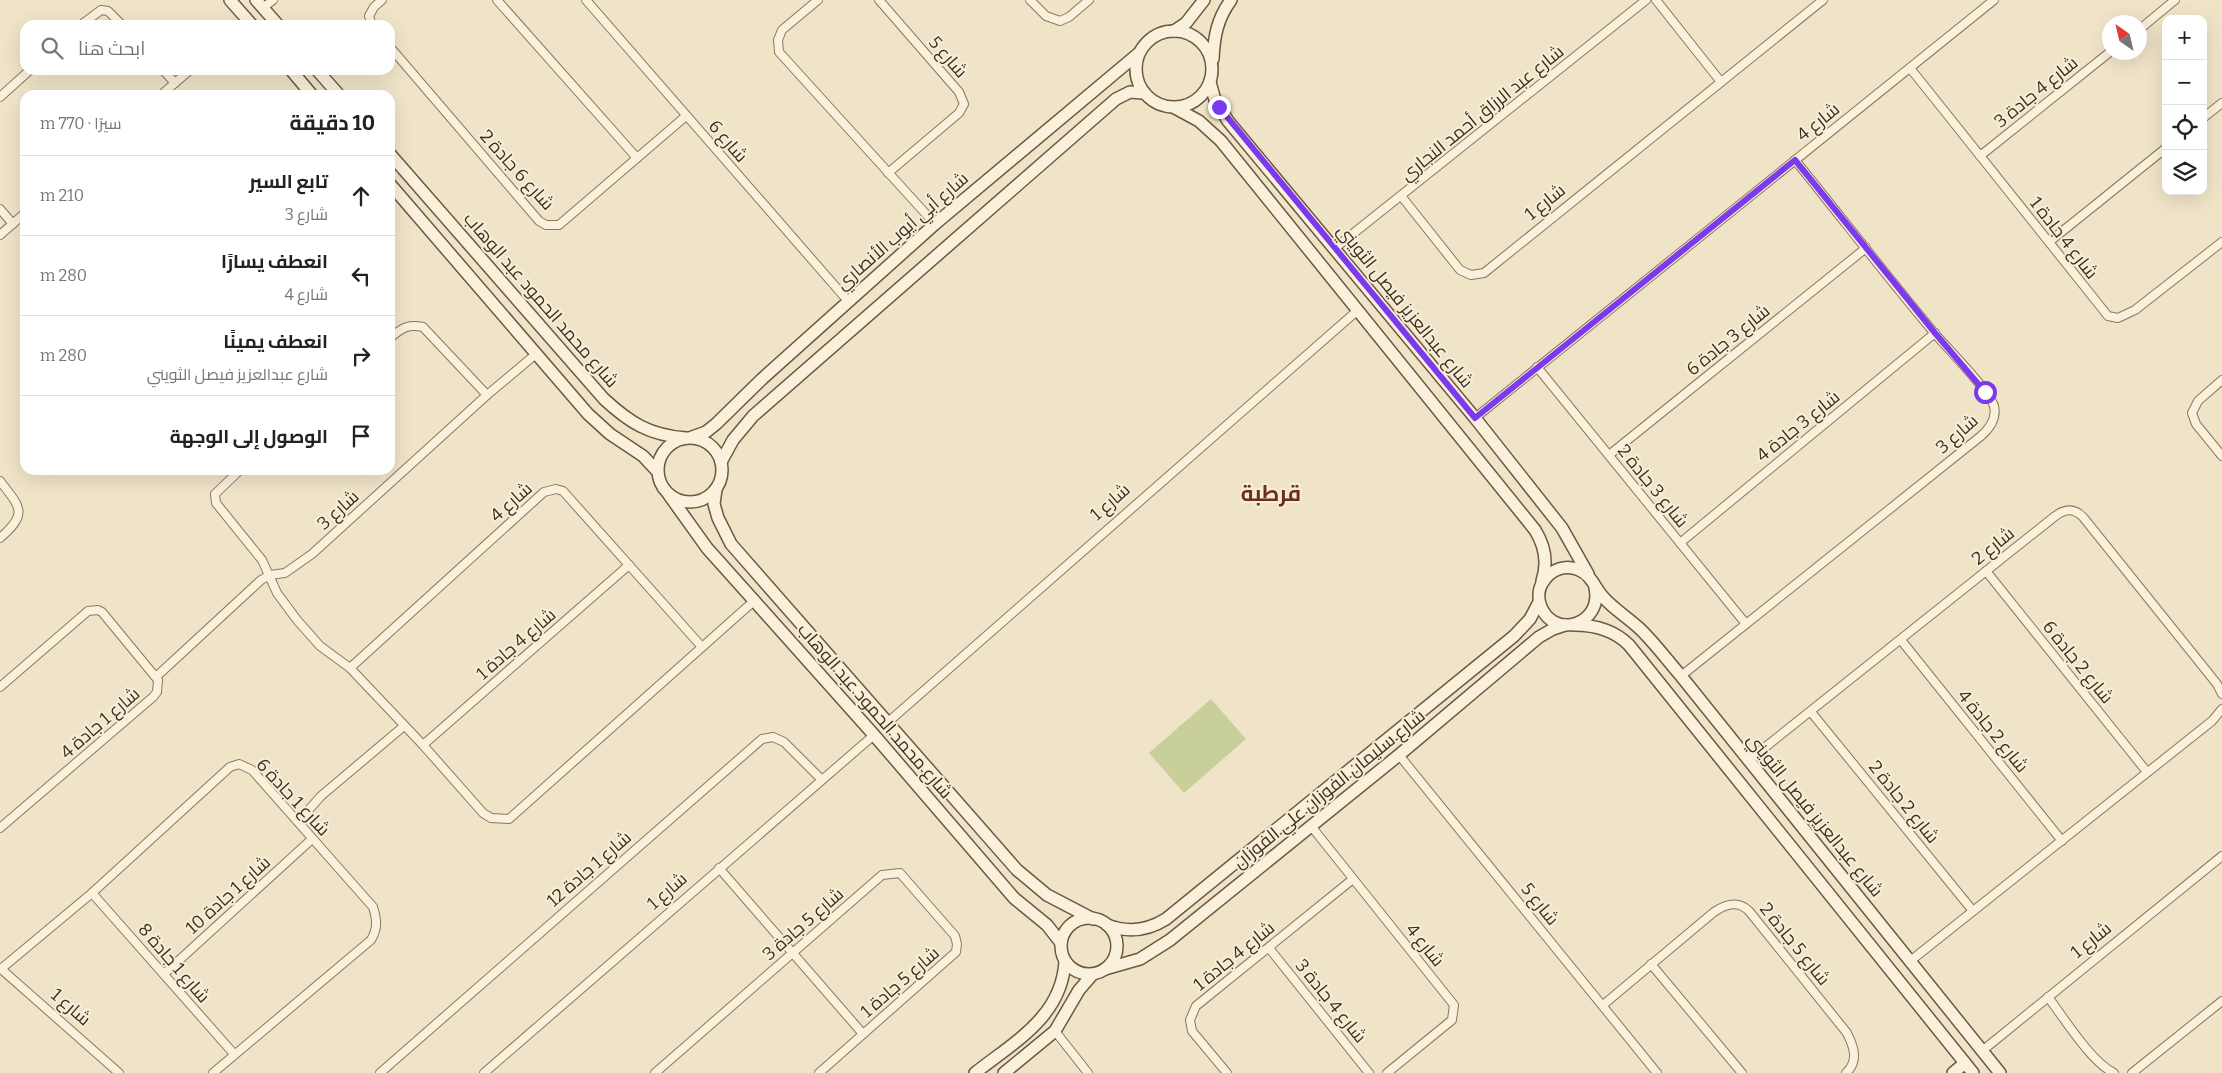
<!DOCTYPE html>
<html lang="ar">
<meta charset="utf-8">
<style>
body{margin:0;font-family:Bitter,Cairo,serif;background:#f6f6f6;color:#222;direction:rtl}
.controls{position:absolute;right:15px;top:15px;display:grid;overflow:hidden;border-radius:10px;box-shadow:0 5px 20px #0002}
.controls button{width:45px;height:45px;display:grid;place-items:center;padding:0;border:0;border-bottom:1px solid #e0e0e0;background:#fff;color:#222;font:25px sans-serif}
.compass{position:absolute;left:2102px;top:15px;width:45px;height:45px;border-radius:50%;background:#fff;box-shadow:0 5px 20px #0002;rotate:326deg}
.stop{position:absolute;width:15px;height:15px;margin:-11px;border:4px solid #7c3aed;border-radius:50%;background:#fff}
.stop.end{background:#7c3aed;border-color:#fff;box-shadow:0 1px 5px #0008}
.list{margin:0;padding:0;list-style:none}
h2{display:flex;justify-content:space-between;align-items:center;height:65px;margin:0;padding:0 20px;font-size:21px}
h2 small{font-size:16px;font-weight:400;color:#767676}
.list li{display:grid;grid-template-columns:32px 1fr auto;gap:15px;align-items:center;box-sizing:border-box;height:80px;padding:0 20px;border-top:1px solid #e0e0e0}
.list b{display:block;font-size:19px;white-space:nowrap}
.list p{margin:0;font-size:16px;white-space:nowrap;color:#767676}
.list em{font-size:16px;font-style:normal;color:#767676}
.icon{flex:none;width:28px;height:28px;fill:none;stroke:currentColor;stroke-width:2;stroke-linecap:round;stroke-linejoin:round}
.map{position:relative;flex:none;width:2222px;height:1073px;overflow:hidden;direction:ltr}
.search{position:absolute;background:#fff;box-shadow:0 5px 20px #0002;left:20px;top:20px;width:375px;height:55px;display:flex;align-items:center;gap:12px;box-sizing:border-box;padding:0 18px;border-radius:15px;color:#767676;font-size:19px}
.panel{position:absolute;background:#fff;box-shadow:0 5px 20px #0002;left:20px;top:90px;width:375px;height:385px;border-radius:15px;direction:rtl}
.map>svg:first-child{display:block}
.green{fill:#c9cf9b}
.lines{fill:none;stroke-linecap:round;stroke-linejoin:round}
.street-casing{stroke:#8d765c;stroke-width:10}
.secondary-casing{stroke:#6f573f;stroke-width:14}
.street{stroke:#faf1dc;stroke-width:8}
.secondary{stroke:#faf1dc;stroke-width:11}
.route{stroke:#7c3aed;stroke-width:6}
.labels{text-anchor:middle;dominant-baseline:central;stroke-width:4;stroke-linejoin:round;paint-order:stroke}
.street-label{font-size:18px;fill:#3d2e20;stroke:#f7eed8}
.district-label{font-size:22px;font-weight:bold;fill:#6b2e1e;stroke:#f7eed8}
</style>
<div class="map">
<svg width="2222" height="1073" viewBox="0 0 2222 1073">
<rect width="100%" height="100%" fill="#f0e4c8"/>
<!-- green -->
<polygon class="green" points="1211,699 1246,739 1184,793 1149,753"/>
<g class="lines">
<defs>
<g id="street">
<polyline points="497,0 637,158"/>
<polyline points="586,0 848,301"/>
<polyline points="818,0 782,30 778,40 779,52 935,224"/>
<polyline points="879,0 959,92 964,104 959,113 888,173"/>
<polyline points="1030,0 1046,16 1060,21 1069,17 1089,0"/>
<polyline points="1656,0 1721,82"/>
<polyline points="263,8 273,0"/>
<polyline points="81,25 101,10 108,11 122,25"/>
<polyline points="372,25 369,16 374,7 382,0"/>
<polyline points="2140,29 2175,0"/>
<polyline points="390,47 539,221 546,225 559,225 686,116"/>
<polyline points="1910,68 2108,316 2118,318 2135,310 2222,242"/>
<polyline points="163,70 175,83"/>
<polyline points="161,95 190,70"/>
<polyline points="0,97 30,70"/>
<polyline points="2203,118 2222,103"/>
<polyline points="1980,156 2110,52"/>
<polyline points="1402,197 1460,270 1471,275 1484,273 1823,0"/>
<polyline points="0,209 13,224"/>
<polyline points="0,235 25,213"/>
<polyline points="2049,242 2166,148"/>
<polyline points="1335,248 1646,0"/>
<path d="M390 338C402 328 407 324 423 327L487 395"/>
<polyline points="1537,367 1746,624"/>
<polyline points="2222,380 2198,401 2192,413 2196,424 2222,456"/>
<polyline points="1475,418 1994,0"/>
<polyline points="1609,455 1866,248"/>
<polyline points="240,470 215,494 216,503 262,560 277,593 297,620 320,646 350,668 423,745 483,813 491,818 509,819 755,600"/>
<path d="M0 481C20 507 29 513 0 538"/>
<polyline points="1680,543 1935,333"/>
<polyline points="1986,571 2147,772"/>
<polyline points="1901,640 2062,841"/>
<polyline points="350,668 544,492 556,489 563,491 702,647"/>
<polyline points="157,676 261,580 270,575 285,573 312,554 487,395 536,354"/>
<path d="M1681 676 1981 436C1990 428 1997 418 1994 406 1988 389 1949 350 1936 335 1888 278 1842 218 1795 160"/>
<polyline points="0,687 88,611 98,610 102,612 158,680 157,692 153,697 0,828"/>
<polyline points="1811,712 1973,911"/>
<polyline points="887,723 1358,310"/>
<polyline points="423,745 629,565"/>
<polyline points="1399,755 1657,1073"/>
<path d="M1749 760 2054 517C2064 509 2073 507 2083 517L2217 684 2222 694"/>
<polyline points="298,822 321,796 404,726"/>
<polyline points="1311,826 1454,1005 1452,1020 1387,1073"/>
<polyline points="719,868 863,1034"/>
<polyline points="92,893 234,1054"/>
<polyline points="1269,948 1369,1073"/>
<polyline points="1909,962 2212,721 2222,709"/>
<polyline points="1651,964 1742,1073"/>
<polyline points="0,968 119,1073"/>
<path d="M1 969 92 893 230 767 239 764 252 770 373 907C377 920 378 928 371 940L213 1073"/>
<polyline points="164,974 312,839"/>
<path d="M2048 997C2064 1018 2091 1062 2114 1073"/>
<path d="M1603 1005 1714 912C1726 904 1738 900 1749 911L1847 1033C1854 1047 1859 1061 1846 1073"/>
<polyline points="1055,1031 1088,1073"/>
<polyline points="1982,1051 2222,856"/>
<polyline points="380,1073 762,739 773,737 784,742 821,779"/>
<polyline points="484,1073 874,735"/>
<polyline points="655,1073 882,875 900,873 955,936 957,944 956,952 819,1073"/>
<polyline points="1227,1073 1192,1031 1190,1020 1196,1006 1353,879"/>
<polyline points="2132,1073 2222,1001"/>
</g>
<g id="secondary">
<polyline points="230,0 252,25"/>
<polyline points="256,0 278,25"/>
<circle cx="1174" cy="69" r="38"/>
<polyline points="1174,31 1186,23 1204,0"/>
<path d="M1213 59C1214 37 1217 19 1231 0"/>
<polyline points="291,70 312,95"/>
<polyline points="317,70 339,95"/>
<polyline points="1210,82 1215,100 1228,121 1475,418 1562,528 1588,574"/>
<path d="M1175 108 1199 121 1221 141 1535 530C1545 546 1548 563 1542 581"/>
<path d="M390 154 604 399C630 423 649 435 686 438"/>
<polyline points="390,184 588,414 610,434 643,456 657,471"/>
<polyline points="692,437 706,432 716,424 762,379 935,224 1139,53"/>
<circle cx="690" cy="470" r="32"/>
<polyline points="721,462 733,440 753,416 1116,99 1130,92 1143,93"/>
<polyline points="716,489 714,504 718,518 731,544 1017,870 1047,895 1093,919"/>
<polyline points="669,495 707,548 874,735 1014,898 1047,925 1061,943"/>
<path d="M1595 588C1603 624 1555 640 1541 607 1538 599 1538 589 1543 582 1551 569 1566 564 1579 570 1592 575 1595 589 1604 598 1614 609 1627 617 1639 628 1654 642 1667 660 1681 676L2000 1073"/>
<path d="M1574 625C1595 625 1614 630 1629 645L1973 1073"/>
<circle cx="1089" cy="946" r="28"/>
<path d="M1107 925C1128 933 1147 931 1166 919L1514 636 1530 619 1539 602"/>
<polyline points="1105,969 1140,959 1170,940 1399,755 1539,637 1553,629 1565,625"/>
<path d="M975 1073C1014 1042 1062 1017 1065 961"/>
<polyline points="1004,1073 1055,1031 1079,990 1093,974"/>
<polyline points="1953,1073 1965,1063"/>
</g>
</defs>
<!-- street casing -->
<use href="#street" class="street-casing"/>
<!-- secondary casing -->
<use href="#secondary" class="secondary-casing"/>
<!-- street -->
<use href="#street" class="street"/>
<!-- secondary -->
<use href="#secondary" class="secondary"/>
</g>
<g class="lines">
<!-- route -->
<polyline class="route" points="1219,107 1475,418 1795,160 1935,333 1985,392"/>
</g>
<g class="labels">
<!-- street labels -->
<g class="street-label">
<text transform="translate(948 57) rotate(49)">شارع 5</text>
<text transform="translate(2036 92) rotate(-39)">شارع 4 جادة 3</text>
<text transform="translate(1482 113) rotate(-39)">شارع عبد الرزاق أحمد النجاري</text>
<text transform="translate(1818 122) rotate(-39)">شارع 4</text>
<text transform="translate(728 141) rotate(49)">شارع 6</text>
<text transform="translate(517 170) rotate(48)">شارع 6 جادة 2</text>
<text transform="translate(1545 202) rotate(-39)">شارع 1</text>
<text transform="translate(902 231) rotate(-41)">شارع أبي أيوب الأنصاري</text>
<text transform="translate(2064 238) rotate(52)">شارع 4 جادة 1</text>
<text transform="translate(541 300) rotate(49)">شارع محمد الحمود عبد الوهاب</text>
<text transform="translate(1405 306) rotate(51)">شارع عبدالعزيز فيصل الثويني</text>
<text transform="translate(1728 340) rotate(-39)">شارع 3 جادة 6</text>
<text transform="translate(1798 426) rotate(-39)">شارع 3 جادة 4</text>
<text transform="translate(1957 434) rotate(-41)">شارع 3</text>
<text transform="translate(1653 486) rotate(51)">شارع 3 جادة 2</text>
<text transform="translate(511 502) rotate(-42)">شارع 4</text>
<text transform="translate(1110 502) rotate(-41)">شارع 1</text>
<text transform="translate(338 510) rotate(-42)">شارع 3</text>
<text transform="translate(1993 546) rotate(-39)">شارع 2</text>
<text transform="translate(516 644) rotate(-41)">شارع 4 جادة 1</text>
<text transform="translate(2078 662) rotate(51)">شارع 2 جادة 6</text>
<text transform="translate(875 711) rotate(49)">شارع محمد الحمود عبد الوهاب</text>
<text transform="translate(100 723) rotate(-41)">شارع 1 جادة 4</text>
<text transform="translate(1993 731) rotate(51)">شارع 2 جادة 4</text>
<text transform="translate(1329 789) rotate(-39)">شارع سليمان الفوزان علي الفوزان</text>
<text transform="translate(293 797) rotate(47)">شارع 1 جادة 6</text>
<text transform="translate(1904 802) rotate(51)">شارع 2 جادة 2</text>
<text transform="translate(1815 815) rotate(51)">شارع عبدالعزيز فيصل الثويني</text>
<text transform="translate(589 869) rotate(-41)">شارع 1 جادة 12</text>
<text transform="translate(667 891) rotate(-41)">شارع 1</text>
<text transform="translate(228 895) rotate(-42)">شارع 1 جادة 10</text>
<text transform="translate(1540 904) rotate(51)">شارع 5</text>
<text transform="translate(803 924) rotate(-41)">شارع 5 جادة 3</text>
<text transform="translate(2091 940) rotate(-39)">شارع 1</text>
<text transform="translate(1795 944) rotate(51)">شارع 5 جادة 2</text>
<text transform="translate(1425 945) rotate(51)">شارع 4</text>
<text transform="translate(1234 956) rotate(-39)">شارع 4 جادة 1</text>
<text transform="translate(174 963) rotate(49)">شارع 1 جادة 8</text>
<text transform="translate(900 982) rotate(-41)">شارع 5 جادة 1</text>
<text transform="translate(1331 1001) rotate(51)">شارع 4 جادة 3</text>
<text transform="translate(71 1007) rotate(41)">شارع 1</text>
</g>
<!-- district labels -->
<g class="district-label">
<text x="1271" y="493">قرطبة</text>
</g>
</g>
</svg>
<div class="controls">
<button>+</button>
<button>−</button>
<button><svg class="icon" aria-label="locate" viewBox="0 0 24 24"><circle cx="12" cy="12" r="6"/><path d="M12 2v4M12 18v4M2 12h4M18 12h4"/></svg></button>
<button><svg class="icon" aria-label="layers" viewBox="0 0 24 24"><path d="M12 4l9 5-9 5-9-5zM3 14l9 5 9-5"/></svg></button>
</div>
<svg class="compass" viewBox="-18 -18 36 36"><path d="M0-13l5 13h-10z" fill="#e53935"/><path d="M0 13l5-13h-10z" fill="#767676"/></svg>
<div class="stop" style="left:1985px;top:392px"></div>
<div class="stop end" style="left:1219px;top:107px"></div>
<div class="search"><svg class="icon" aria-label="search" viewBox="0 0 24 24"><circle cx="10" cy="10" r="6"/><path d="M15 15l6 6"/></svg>ابحث هنا</div>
<section class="panel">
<h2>10 دقيقة<small>سيرًا · 770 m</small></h2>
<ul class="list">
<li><svg class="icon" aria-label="ahead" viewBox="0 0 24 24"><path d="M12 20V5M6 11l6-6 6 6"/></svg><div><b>تابع السير</b><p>شارع 3</p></div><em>210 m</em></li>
<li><svg class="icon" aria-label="left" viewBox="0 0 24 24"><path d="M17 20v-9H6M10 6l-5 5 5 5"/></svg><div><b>انعطف يسارًا</b><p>شارع 4</p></div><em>280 m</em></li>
<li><svg class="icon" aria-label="right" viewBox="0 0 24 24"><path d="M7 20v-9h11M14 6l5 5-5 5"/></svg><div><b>انعطف يمينًا</b><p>شارع عبدالعزيز فيصل الثويني</p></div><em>280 m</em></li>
<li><svg class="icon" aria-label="arrive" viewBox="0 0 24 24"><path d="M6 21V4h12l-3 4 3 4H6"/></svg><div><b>الوصول إلى الوجهة</b></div></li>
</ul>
</section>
</div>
